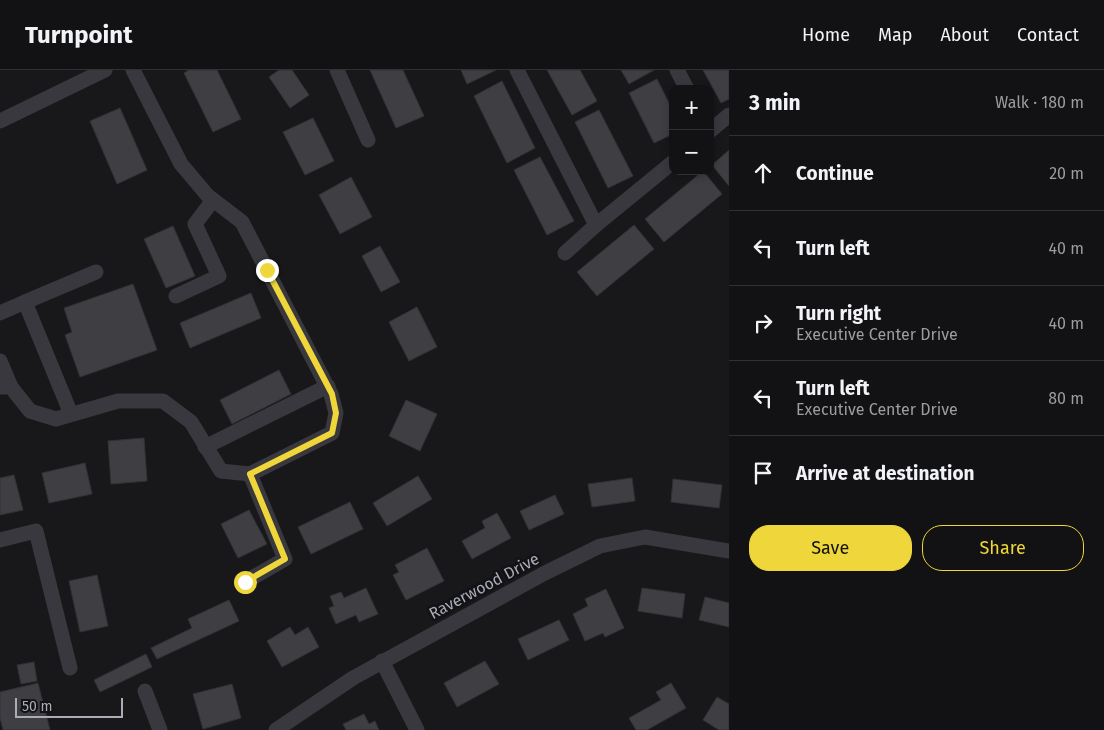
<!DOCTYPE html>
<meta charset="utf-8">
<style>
body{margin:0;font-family:"Fira Sans",sans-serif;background:#1b1a1c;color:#f1f3f6}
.controls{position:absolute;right:15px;top:15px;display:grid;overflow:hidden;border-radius:10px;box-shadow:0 2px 8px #0003}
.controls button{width:45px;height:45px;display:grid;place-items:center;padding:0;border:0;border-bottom:1px solid #313133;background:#121113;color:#f1f3f6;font:25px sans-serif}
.scale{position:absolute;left:15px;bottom:12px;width:108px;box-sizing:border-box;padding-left:5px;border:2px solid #aaacb9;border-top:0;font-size:14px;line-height:18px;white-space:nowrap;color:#aaacb9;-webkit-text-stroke:4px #131214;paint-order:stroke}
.stop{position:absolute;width:15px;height:15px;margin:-11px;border:4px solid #efd63a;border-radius:50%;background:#fff}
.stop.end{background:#efd63a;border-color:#fff;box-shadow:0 1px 5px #0008}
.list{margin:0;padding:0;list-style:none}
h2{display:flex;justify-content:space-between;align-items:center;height:65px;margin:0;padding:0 20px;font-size:21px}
h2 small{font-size:16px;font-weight:400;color:#9c9da0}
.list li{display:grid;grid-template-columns:32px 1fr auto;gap:15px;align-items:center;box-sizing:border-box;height:75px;padding:0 20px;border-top:1px solid #313133}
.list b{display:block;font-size:19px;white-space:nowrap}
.list p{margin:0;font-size:16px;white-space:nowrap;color:#9c9da0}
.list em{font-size:16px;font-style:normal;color:#9c9da0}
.actions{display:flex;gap:10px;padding:15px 20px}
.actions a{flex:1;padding:11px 0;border:1px solid #efd63a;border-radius:20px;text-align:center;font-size:18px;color:#efd63a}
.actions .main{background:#efd63a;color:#111}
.icon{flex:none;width:28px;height:28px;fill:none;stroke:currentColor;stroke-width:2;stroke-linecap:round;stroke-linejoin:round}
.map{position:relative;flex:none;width:729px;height:660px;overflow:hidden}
header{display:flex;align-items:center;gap:30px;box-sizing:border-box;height:70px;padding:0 25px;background:#121113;border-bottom:1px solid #313133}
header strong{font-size:24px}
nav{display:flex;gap:28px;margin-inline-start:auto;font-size:18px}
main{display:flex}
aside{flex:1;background:#121113}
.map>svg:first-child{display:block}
.building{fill:#3f3f43;stroke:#323135}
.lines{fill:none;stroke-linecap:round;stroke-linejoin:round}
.minor{stroke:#39383e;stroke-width:15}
.route{stroke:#efd63a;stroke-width:6}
.labels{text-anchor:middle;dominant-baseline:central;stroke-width:5;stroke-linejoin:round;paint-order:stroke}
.street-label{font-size:16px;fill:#aaacb9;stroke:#131214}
</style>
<header>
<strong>Turnpoint</strong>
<nav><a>Home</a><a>Map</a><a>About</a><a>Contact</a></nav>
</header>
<main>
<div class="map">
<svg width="729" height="660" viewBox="0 0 729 660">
<rect width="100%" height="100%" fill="#181719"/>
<!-- building -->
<g class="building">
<polygon points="189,0 217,0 241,49 213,62 184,3"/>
<polygon points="279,0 292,0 309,25 290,38 269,7"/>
<polygon points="370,0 403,0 424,46 396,58"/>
<polygon points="461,0 496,0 467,14"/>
<polygon points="547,0 580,0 597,31 572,45"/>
<polygon points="621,0 654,0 629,14"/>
<polygon points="703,0 729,0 729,29 721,33"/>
<polygon points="657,9 673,41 673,64 654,73 629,23"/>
<polygon points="502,11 535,78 507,93 474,26"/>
<polygon points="120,38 147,100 117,114 90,51"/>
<polygon points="599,40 633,106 608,118 575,52"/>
<polygon points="313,48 334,91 305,105 283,62"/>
<polygon points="729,80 729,116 712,95"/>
<polygon points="540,87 574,151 547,165 514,100"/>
<polygon points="703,101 722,124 664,172 645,149"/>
<polygon points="351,107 372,147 340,164 319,125"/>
<polygon points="634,155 654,179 597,226 577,202"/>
<polygon points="173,156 195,206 166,218 144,169"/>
<polygon points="380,176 400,212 381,222 362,186"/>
<polygon points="133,214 157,280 80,307 65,265 72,262 64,238"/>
<polygon points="251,223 261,248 190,278 180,253"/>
<polygon points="417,237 437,277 409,291 389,252"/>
<polygon points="279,300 291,324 232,354 220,330"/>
<polygon points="406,330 437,344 420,381 389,366"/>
<polygon points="144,368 147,411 111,414 108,371"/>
<polygon points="85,393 92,424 49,433 42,403"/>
<polygon points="14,405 23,440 0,445 0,408"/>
<polygon points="418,406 432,429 387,456 373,433"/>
<polygon points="632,408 635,431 592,437 588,414"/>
<polygon points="673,409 722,415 719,438 671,432"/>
<polygon points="555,425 564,444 529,460 520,441"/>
<polygon points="350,432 363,459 311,484 298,457"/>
<polygon points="249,440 267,474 238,488 221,454"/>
<polygon points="497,443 511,468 472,489 462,471 485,458 482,451"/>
<polygon points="427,478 444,511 406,530 393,505 399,502 395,495"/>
<polygon points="97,505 108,556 80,562 69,511"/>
<polygon points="366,518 378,544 359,552 356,545 336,554 329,538 334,536 330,526 341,522 344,528"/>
<polygon points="642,518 685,524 682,548 638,541"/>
<polygon points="606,519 624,558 605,567 603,563 585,571 573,544 588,536 585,529"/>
<polygon points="705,527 729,533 729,557 699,550"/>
<polygon points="229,530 239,551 157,589 151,578 192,558 188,549"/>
<polygon points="559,550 569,570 528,590 518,569"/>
<polygon points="290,557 295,565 308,557 319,577 282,597 267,571"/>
<polygon points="146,584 152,597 100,622 94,610"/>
<polygon points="485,591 499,614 457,637 444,613"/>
<polygon points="34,592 37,611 21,614 17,595"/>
<polygon points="38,613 50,660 3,660 0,648 0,622"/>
<polygon points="671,613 686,638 647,660 636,660 629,648 661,630 656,622"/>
<polygon points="232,614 241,648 203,659 193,624"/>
<polygon points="717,627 729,634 729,660 719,660 703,650"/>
<polygon points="364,644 369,654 375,651 379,660 346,660 343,654"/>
</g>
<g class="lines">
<!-- minor -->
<g class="minor">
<polyline points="337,0 368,70"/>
<polyline points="517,0 596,155"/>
<polyline points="677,0 687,19"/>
<polyline points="0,51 105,0"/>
<polyline points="710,61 729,45"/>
<polyline points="565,183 596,155 673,92"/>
<polyline points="176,226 219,206 195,154 213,130"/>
<polyline points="0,243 25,232"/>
<polyline points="0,291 11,317"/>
<polyline points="0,317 11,317 30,341 56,349 118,331 163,331 191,352 221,401 250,404 332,363 336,343 331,324 242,152 208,126 181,94 133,0"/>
<polyline points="71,344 25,232 96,202"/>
<polyline points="205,377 328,316"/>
<polyline points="0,470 36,461 70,598"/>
<polyline points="245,512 285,489 250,404"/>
<polyline points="382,591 417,660"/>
<polyline points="145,621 160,660"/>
<polyline points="276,660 353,608 545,503 600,476 645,467 729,481"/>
</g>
</g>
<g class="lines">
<!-- route -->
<polyline class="route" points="245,512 285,489 250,404 332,363 336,343 332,324 267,200"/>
</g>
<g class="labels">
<!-- street labels -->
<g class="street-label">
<text transform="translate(484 516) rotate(-28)">Raverwood Drive</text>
</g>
</g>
</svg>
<div class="controls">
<button>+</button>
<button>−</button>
</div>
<div class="scale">50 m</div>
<div class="stop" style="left:245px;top:512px"></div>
<div class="stop end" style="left:267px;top:200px"></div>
</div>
<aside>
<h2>3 min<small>Walk · 180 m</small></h2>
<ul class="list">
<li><svg class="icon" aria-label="ahead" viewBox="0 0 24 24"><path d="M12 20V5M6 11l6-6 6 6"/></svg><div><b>Continue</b></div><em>20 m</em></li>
<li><svg class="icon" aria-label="left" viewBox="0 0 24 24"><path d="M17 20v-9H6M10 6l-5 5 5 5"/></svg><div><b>Turn left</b></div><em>40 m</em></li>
<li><svg class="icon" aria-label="right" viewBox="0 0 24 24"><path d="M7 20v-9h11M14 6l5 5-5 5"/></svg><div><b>Turn right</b><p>Executive Center Drive</p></div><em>40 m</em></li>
<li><svg class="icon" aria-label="left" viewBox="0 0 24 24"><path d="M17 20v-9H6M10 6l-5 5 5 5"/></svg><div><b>Turn left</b><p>Executive Center Drive</p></div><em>80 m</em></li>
<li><svg class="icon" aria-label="arrive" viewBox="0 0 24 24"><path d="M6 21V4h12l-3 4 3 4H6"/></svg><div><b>Arrive at destination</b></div></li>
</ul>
<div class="actions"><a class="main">Save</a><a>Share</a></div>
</aside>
</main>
